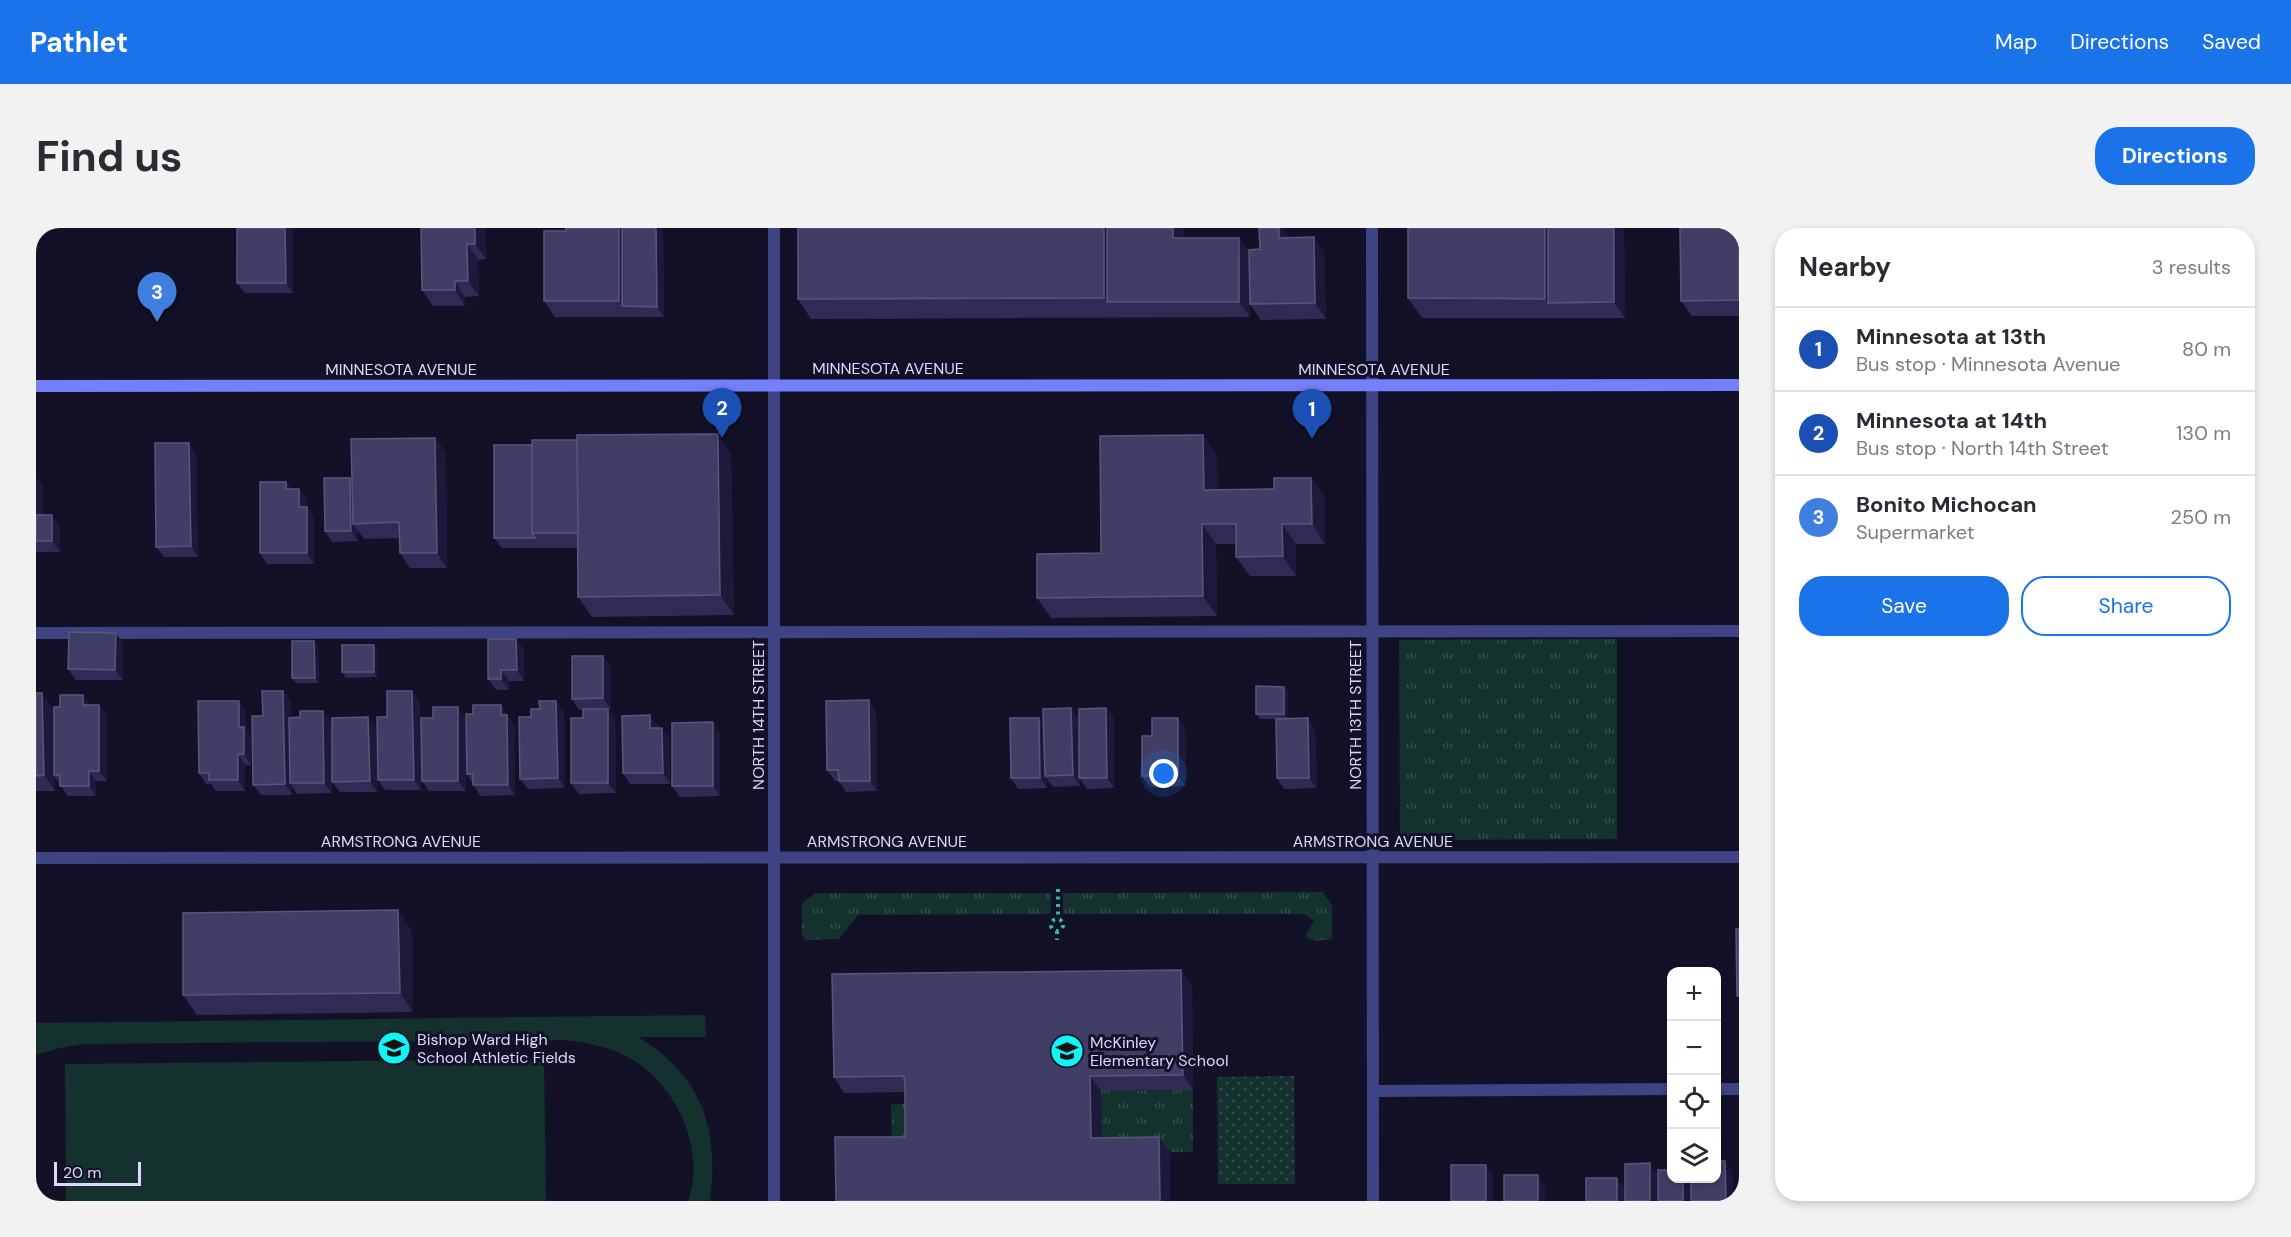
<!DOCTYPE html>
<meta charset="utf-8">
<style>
body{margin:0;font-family:"DM Sans",sans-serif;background:#f2f2f3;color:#2b2b33}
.controls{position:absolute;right:18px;bottom:18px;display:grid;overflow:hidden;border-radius:12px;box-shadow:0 3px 9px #0003}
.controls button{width:54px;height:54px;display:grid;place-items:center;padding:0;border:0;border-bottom:2px solid #e1e1e2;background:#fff;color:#2b2b33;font:30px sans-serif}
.scale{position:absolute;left:18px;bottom:15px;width:87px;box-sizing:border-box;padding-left:6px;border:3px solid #dad9fd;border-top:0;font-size:16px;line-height:21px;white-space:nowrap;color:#dad9fd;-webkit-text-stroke:4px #131127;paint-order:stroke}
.you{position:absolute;left:1128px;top:546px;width:21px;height:21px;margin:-15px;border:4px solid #fff;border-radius:50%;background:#1a73e8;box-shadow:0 0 0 9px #1a73e833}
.badge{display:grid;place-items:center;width:39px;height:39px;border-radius:50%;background:#1a73e8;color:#fff;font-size:20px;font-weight:700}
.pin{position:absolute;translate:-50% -50px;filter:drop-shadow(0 2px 3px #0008)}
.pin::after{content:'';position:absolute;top:32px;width:21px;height:18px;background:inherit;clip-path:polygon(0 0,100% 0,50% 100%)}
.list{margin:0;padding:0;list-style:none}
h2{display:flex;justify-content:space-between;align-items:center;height:78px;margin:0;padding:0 24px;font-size:26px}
h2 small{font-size:20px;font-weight:400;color:#7c7c81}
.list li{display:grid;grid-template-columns:39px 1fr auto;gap:18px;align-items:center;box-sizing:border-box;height:84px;padding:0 24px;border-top:2px solid #e1e1e2}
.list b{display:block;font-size:22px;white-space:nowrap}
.list p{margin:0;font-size:20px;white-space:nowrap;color:#7c7c81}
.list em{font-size:20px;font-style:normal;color:#7c7c81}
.actions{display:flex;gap:12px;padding:18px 24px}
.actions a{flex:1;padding:14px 0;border:2px solid #1a73e8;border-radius:24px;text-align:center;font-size:21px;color:#1a73e8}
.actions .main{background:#1a73e8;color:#fff}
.icon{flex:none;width:33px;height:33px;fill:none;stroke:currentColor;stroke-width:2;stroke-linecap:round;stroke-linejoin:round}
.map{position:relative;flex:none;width:1703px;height:973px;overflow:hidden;border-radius:24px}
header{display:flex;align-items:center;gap:36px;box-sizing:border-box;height:84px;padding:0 30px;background:#1a73e8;color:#fff}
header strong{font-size:28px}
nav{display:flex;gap:33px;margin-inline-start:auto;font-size:21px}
.intro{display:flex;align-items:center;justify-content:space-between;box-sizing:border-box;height:144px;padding:0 36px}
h1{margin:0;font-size:42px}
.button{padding:15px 27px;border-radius:24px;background:#1a73e8;color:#fff;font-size:21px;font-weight:700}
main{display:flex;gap:36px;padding:0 36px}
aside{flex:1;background:#fff;border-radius:24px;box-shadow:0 3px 9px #0003}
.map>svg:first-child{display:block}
.grass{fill:url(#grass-tufts)}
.park{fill:url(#park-dots)}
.pitch{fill:#14312d}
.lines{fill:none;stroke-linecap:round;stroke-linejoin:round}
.path{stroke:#36b5a0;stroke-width:4;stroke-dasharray:3 4.5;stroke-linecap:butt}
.service{stroke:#3e4384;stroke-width:12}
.minor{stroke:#3e4384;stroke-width:12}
.tertiary{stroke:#3e4384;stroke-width:12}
.secondary{stroke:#757ff9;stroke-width:12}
.wall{fill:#2f2b54}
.shaded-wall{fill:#1c193a}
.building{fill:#413e66;stroke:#59567e;stroke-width:1.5}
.labels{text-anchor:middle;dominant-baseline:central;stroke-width:6;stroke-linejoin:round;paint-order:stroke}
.street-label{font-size:16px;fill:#dad9fd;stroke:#131127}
.poi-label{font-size:16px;fill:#dad9fd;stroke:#131127;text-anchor:start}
</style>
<header>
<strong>Pathlet</strong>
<nav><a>Map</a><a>Directions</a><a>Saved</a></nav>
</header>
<div class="intro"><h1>Find us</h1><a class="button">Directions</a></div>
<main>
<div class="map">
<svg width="1703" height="973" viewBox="0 0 1703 973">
<defs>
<pattern id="grass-tufts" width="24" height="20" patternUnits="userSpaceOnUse" patternTransform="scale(1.5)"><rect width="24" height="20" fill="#14312d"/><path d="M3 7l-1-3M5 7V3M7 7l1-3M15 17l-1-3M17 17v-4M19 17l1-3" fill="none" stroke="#364e4c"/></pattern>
<pattern id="park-dots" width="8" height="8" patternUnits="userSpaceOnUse" patternTransform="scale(1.5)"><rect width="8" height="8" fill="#14312d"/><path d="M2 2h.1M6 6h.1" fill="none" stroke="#364e4c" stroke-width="1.8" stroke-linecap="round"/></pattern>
</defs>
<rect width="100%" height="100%" fill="#131127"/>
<!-- grass -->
<g class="grass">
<polygon points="1581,411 1581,611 1364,612 1363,412"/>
<path d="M1287 664 1296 677V711C1286 712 1276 715 1269 708L1278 693 1268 686H1027V665Z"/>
<polygon points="780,665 1015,665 1015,685 1012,686 822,687 803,711 771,712 768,711 766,706 766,675"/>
<polygon points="1157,862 1157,924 1066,925 1065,863"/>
<polygon points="855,876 879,876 880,924 856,924"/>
</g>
<!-- park -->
<polygon class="park" points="1258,848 1259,956 1182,956 1181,849"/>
<!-- pitch -->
<g class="pitch">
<path d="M669 787 670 809H602C667 849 683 900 674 973H652C670 921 641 857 594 830 573 819 551 814 528 812L47 816 24 820 0 827V795Z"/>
<polygon points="508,831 510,973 30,973 29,836"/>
</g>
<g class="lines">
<!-- path -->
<g class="path">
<polyline points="1022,661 1022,691"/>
<circle cx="1021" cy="697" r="6"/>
<polyline points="1021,703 1021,712"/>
</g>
<!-- service -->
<g class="service">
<polyline points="0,405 1703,403"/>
<polyline points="1680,861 1703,861"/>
<polyline points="1337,863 1636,861"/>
</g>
<!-- minor -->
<g class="minor">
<polyline points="738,0 738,973"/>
<polyline points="0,630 1703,629"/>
</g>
<!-- tertiary -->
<polyline class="tertiary" points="1336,0 1337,973"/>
<!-- secondary -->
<polyline class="secondary" points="0,158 1703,157"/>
</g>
<!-- wall -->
<g class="wall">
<polygon points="257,0 257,65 209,65 201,55"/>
<polygon points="385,0 450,0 450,31 442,32 443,68 429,69 429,78 397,78 386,62"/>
<polygon points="530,0 627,0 628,89 519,89 508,73 530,3"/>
<polygon points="1148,0 1148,10 1203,10 1213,24 1224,21 1223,0 1246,0 1253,10 1278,9 1288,25 1290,91 1225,92 1214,76 1214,56 1214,89 775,91 762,71"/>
<polygon points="1372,0 1588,0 1589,90 1386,90 1372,70"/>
<polygon points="1703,0 1703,88 1656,88 1645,73"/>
<polygon points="399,210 410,225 411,340 374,340 364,325 363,310 328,311 322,303 322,313 296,314 289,303 314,250 316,253"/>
<polygon points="160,226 162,329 128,329 120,319"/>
<polygon points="695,226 698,387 556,389 542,369 542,320 466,320 458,310"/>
<polygon points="1181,227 1181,262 1238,261 1275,250 1289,269 1289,316 1260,316 1260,348 1214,348 1200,329 1200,316 1180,316 1181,388 1015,390 1001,370 1065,325"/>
<polygon points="0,249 7,258 7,287 16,287 24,298 24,324 0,324"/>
<polygon points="250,254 255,261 271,272 271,279 278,290 278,336 231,336 224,325"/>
<polygon points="480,411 488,422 488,453 473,453 473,462 460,462 452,451"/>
<polygon points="87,415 87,452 40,452 32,441"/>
<polygon points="282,418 283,455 260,455 256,450"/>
<polygon points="341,422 341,449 310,450 306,444"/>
<polygon points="575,438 575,481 572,481 579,491 580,565 543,566 535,555 547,490 547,481 543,482 536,471"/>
<polygon points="1248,459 1252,464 1252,491 1279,501 1281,560 1248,561 1241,550 1240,491 1224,491 1220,486"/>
<polygon points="247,463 255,474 255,490 295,493 296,565 261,566 256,558 256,567 225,567 217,557 227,488"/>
<polygon points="376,463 384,474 385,562 349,562 342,552 351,489"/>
<polygon points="0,465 6,465 17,481 18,532 24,479 47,467 54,477 63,477 71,488 71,553 60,553 60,568 32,568 18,548 19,563 0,563"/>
<polygon points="1035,480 1042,490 1043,519 1070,480 1078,491 1078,560 1051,561 1044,551 1044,558 1017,559 1011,551 1011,560 982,561 975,550 1003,490 1008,497"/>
<polygon points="528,483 529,560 492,561 484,551 495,489"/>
<polygon points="840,483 841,563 810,564 803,553 799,553 791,542"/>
<polygon points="210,484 210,502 215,510 215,537 209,537 209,563 180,563 175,556 170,556 163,545"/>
<polygon points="473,487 473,489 479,498 479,567 444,568 431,546"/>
<polygon points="429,489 430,563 393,563 386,553"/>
<polygon points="622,498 622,500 626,500 633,510 634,556 594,556 587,545"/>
<polygon points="340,500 341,564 304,564 296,554"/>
<polygon points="1149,501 1150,558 1114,559 1106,548 1116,508"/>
<polygon points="684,505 684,568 644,569 636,558"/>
<polygon points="376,702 377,784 161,787 147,767"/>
<polygon points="1145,742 1156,757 1157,862 1065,863 1065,910 1123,909 1134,924 869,909 869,864 808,865 798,849"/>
</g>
<!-- shaded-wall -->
<g class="shaded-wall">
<polygon points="249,0 257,0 257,65 250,55"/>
<polygon points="439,0 450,0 450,31 439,16"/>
<polygon points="583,0 594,0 586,78 583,73"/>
<polygon points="620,0 627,0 628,89 621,79"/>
<polygon points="1068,0 1082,0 1071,74 1068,70"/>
<polygon points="1137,0 1148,0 1148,25 1137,10"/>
<polygon points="1243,0 1246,0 1254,11 1243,10"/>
<polygon points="1509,0 1523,0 1512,75 1509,71"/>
<polygon points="1578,0 1588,0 1589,90 1578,74"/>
<polygon points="1278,9 1288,25 1290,91 1279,75"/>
<polygon points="1203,10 1214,25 1214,89 1203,74"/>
<polygon points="431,16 442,32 443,68 432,53"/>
<polygon points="419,53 429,69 429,78 419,62"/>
<polygon points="682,206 695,226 698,387 684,367"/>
<polygon points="1167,207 1181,227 1182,282 1168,262"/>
<polygon points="399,210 410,225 411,340 401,325"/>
<polygon points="153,215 160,226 162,329 155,318"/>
<polygon points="0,249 7,258 7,298 0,289"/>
<polygon points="314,250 321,261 317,296 322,303 322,313 315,303"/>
<polygon points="1275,250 1289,269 1289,316 1276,296"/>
<polygon points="250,254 257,265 250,261"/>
<polygon points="263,261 271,272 271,279 278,290 278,336 271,325 263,279"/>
<polygon points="16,287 24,298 24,324 16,313"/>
<polygon points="1166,296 1180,316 1181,388 1167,368"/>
<polygon points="1246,296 1260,316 1260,348 1247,328"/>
<polygon points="80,405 87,415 87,452 79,442"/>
<polygon points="480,411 488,422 488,453 481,442"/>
<polygon points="278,413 282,418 283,455 279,450"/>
<polygon points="338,417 341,422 341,449 338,444"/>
<polygon points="567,428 575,438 575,481 567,470"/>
<polygon points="465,442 473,453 473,462 465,451"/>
<polygon points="1248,459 1252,464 1252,491 1248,486"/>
<polygon points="247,463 255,474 256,555 254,555 256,558 256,567 249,556"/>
<polygon points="376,463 384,474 385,562 378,552"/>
<polygon points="6,465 17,481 19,563 8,547"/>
<polygon points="47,467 54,478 47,477"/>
<polygon points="833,472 840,483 841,563 834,553"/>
<polygon points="203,473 210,484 210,502 215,510 215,537 208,526 203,499"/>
<polygon points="520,473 528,483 529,560 522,550"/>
<polygon points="63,477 71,488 71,553 63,543"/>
<polygon points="465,477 479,498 479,567 472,557 465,487"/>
<polygon points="422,479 429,489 430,563 422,553"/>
<polygon points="1035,480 1042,490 1044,558 1037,547"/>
<polygon points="1070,480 1078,491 1078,560 1071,550"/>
<polygon points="572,481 579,491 580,565 572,555"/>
<polygon points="287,483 295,493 296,565 288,555"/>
<polygon points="614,487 622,498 622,510 614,500"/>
<polygon points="332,489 340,500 341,564 334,553"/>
<polygon points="1003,490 1010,501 1009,548 1011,551 1011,560 1004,550"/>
<polygon points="1142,490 1149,501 1150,558 1142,548"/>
<polygon points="1272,490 1279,501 1281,560 1273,550"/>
<polygon points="677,494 684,505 684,568 677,558"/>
<polygon points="626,500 633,510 634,556 627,545"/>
<polygon points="202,526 209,537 209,563 202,552"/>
<polygon points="53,543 60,553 60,568 53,558"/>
<polygon points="362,682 376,702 377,784 364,765"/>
<polygon points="1145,742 1156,757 1157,862 1147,847"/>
<polygon points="1054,848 1065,863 1066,925 1055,910"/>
<polygon points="1123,909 1134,924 1134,973 1124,973"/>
<polygon points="1689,933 1696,944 1697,973 1690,973"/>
<polygon points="1614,935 1621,946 1622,973 1614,973"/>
<polygon points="1450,937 1457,947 1457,973 1450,973"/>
<polygon points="1502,947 1509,958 1509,973 1502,973"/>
<polygon points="1581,950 1588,960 1589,973 1581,973"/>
<polygon points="1647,951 1653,951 1654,952 1655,973 1647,973"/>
</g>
<!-- building -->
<g class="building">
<polygon points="201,0 249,0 250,55 201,55"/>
<polygon points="385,0 439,0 439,16 431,16 432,53 419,53 419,62 386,62"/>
<polygon points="530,0 583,0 583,73 508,73 508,3 530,3"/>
<polygon points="586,0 620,0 621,79 586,78"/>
<polygon points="762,0 1068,0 1068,70 762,71"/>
<polygon points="1071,0 1137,0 1137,10 1203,10 1203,74 1071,74"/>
<polygon points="1223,0 1243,0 1243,10 1278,9 1279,75 1214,76 1213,22 1224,21"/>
<polygon points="1372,0 1509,0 1509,71 1372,70"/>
<polygon points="1512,0 1578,0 1578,74 1512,75"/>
<polygon points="1644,0 1703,0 1703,72 1645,73"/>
<polygon points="682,206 684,367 542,369 541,207"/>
<polygon points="1167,207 1168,262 1238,261 1238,250 1275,250 1276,296 1246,296 1247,328 1200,329 1200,296 1166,296 1167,368 1001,370 1001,326 1065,325 1064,208"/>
<polygon points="399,210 401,325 364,325 363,294 317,296 315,211"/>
<polygon points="496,212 541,212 542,305 496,305"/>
<polygon points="119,215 153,215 155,318 120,319"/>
<polygon points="458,217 496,217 496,305 499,310 458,310"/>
<polygon points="288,250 314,250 315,303 289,303"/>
<polygon points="224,254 250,254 250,261 263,261 263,279 271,279 271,325 224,325"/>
<rect x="0" y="287" width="16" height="26"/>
<polygon points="33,404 80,405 79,442 32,441"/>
<polygon points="452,411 480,411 481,442 465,442 465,451 452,451"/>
<polygon points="256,413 278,413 279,450 256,450"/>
<rect x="306" y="417" width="32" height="27"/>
<polygon points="536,428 567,428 567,470 536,471"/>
<polygon points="1220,458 1248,459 1248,486 1220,486"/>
<polygon points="226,463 247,463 249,556 217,557 216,488 227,488"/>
<polygon points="351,463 376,463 378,552 342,552 341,489 351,489"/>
<polygon points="0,465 6,465 8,547 0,548"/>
<polygon points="24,467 47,467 47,477 63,477 63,543 53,543 53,558 24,558 24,547 18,547 18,479 24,479"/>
<polygon points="833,472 834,553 803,553 802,542 791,542 790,473"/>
<polygon points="162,473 203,473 203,499 208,499 208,526 202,526 202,552 173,552 173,545 163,545"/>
<polygon points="503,473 520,473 522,550 484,551 483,489 495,489 495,481 504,481"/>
<polygon points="437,477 465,477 465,487 471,487 472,557 437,557 437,546 431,546 430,486 437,486"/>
<polygon points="397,479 422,479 422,553 386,553 385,490 397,490"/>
<polygon points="1035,480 1037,547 1009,548 1007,481"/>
<polygon points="1070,480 1071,550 1043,550 1043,481"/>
<polygon points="547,481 572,481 572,555 535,555 535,490 547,490"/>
<polygon points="264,483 287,483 288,555 254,555 253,490 264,489"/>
<polygon points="614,487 614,500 626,500 627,545 587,545 586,488"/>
<polygon points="332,489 334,553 296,554 296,490"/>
<polygon points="974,490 1003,490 1004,550 975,550"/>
<polygon points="1116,490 1142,490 1142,548 1106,548 1106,508 1116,508"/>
<polygon points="1272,490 1273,550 1241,550 1240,491"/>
<polygon points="677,494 677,558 636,558 636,495"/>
<polygon points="362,682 364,765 147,767 147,685"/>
<polygon points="1700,701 1703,701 1703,768 1701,768"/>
<polygon points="1145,742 1147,847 1054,848 1055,910 1123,909 1124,973 800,973 799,909 869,909 869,860 868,848 798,849 796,746"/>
<polygon points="1680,933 1689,933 1690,973 1655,973 1655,951 1680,951"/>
<polygon points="1614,935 1614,973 1589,973 1589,936"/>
<rect x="1415" y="937" width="35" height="36"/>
<polygon points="1622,942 1635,942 1635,951 1647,951 1647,973 1622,973"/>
<rect x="1468" y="947" width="34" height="26"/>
<rect x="1550" y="950" width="31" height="23"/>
</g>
<!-- icons -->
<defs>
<symbol id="school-disc" viewBox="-11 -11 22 22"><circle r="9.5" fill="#0ff4f4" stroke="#131127"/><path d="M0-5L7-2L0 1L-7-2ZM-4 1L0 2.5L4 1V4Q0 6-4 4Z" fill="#111"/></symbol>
</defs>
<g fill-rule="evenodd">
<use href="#school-disc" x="339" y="801" width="38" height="38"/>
<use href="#school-disc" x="1012" y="804" width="38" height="38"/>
</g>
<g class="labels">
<!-- street labels -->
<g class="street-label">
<text x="852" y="140">MINNESOTA AVENUE</text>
<text x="365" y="141">MINNESOTA AVENUE</text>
<text x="1338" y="141">MINNESOTA AVENUE</text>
<text transform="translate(722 487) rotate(-90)">NORTH 14TH STREET</text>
<text transform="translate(1319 487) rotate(-90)">NORTH 13TH STREET</text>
<text x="365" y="613">ARMSTRONG AVENUE</text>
<text x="851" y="613">ARMSTRONG AVENUE</text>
<text x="1337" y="613">ARMSTRONG AVENUE</text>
</g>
<!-- poi labels -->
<g class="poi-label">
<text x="381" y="811">Bishop Ward High<tspan x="381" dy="18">School Athletic Fields</tspan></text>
<text x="1054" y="814">McKinley<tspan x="1054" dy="18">Elementary School</tspan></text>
</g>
</g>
</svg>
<div class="controls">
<button>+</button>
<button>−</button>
<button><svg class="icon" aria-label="locate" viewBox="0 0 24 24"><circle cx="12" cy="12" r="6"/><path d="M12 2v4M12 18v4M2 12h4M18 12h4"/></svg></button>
<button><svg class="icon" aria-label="layers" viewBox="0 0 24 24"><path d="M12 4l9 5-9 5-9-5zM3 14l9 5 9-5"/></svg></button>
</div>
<div class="scale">20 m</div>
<div class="you"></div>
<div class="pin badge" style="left:1276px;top:211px;background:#1a4fb4">1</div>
<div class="pin badge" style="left:686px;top:210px;background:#1a4fb4">2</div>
<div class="pin badge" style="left:121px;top:94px;background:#3f7fe0">3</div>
</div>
<aside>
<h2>Nearby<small>3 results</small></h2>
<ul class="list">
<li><span class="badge" style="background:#1a4fb4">1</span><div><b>Minnesota at 13th</b><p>Bus stop · Minnesota Avenue</p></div><em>80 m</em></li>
<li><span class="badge" style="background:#1a4fb4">2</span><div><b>Minnesota at 14th</b><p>Bus stop · North 14th Street</p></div><em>130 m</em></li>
<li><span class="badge" style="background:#3f7fe0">3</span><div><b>Bonito Michocan</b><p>Supermarket</p></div><em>250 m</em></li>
</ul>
<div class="actions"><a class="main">Save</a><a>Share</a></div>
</aside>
</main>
